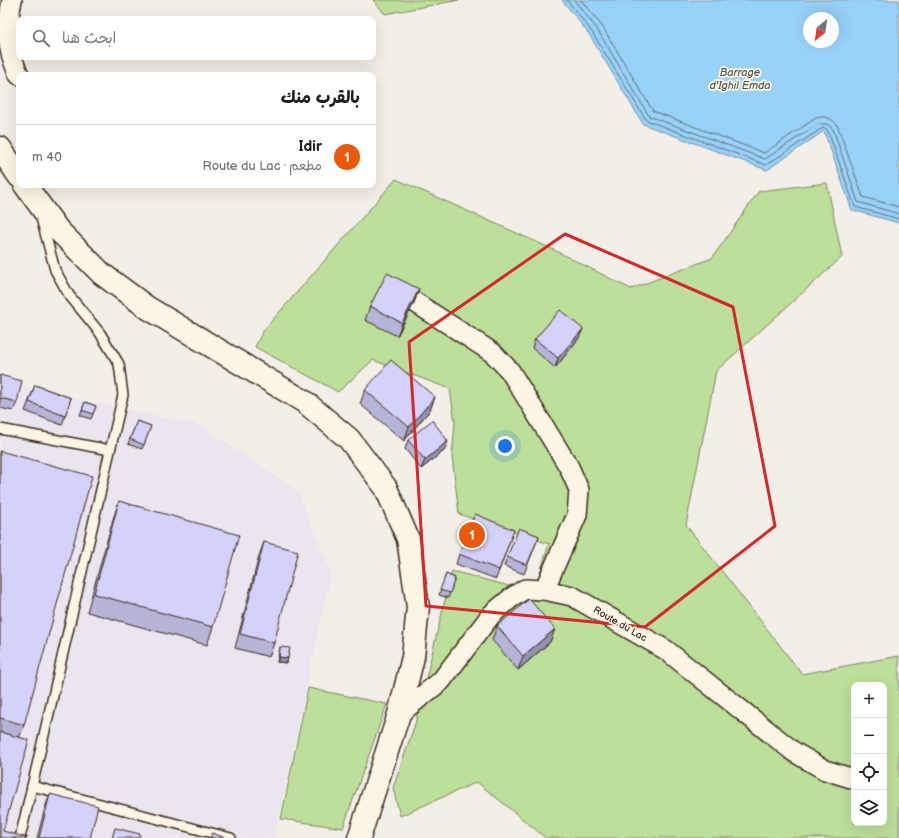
<!DOCTYPE html>
<html lang="ar">
<meta charset="utf-8">
<style>
body{margin:0;font-family:"Balsamiq Sans","Playpen Sans Arabic",sans-serif;background:#f2f2f2;color:#202124;direction:rtl}
.controls{position:absolute;right:12px;bottom:12px;display:grid;overflow:hidden;border-radius:8px;box-shadow:0 4px 16px #0002}
.controls button{width:36px;height:36px;display:grid;place-items:center;padding:0;border:0;border-bottom:1px solid #e0e0e0;background:#fff;color:#202124;font:20px sans-serif}
.compass{position:absolute;left:803px;top:12px;width:36px;height:36px;border-radius:50%;background:#fff;box-shadow:0 4px 16px #0002;rotate:209deg}
.you{position:absolute;left:505px;top:446px;width:14px;height:14px;margin:-10px;border:3px solid #fff;border-radius:50%;background:#1a73e8;box-shadow:0 0 0 6px #1a73e833}
.badge{display:grid;place-items:center;width:26px;height:26px;border-radius:50%;background:#ea580c;color:#fff;font-size:13px;font-weight:700}
.pin{position:absolute;translate:-50% -50%;border:2px solid #fff;box-shadow:0 1px 4px #0006}
.list{margin:0;padding:0;list-style:none}
h2{display:flex;justify-content:space-between;align-items:center;height:52px;margin:0;padding:0 16px;font-size:17px}
h2 small{font-size:13px;font-weight:400;color:#757577}
.list li{display:grid;grid-template-columns:26px 1fr auto;gap:12px;align-items:center;box-sizing:border-box;height:64px;padding:0 16px;border-top:1px solid #e0e0e0}
.list b{display:block;font-size:15px;white-space:nowrap}
.list p{margin:0;font-size:13px;white-space:nowrap;color:#757577}
.list em{font-size:13px;font-style:normal;color:#757577}
.icon{flex:none;width:22px;height:22px;fill:none;stroke:currentColor;stroke-width:2;stroke-linecap:round;stroke-linejoin:round}
.map{position:relative;flex:none;width:899px;height:838px;overflow:hidden;direction:ltr}
.search{position:absolute;background:#fff;box-shadow:0 4px 16px #0002;left:16px;top:16px;width:360px;height:44px;display:flex;align-items:center;gap:10px;box-sizing:border-box;padding:0 14px;border-radius:8px;color:#757577;font-size:15px}
.panel{position:absolute;background:#fff;box-shadow:0 4px 16px #0002;left:16px;top:72px;width:360px;height:116px;border-radius:8px;direction:rtl}
.map>svg:first-child{display:block}
.built{fill:#eae5ee}
.green{fill:#bcdf99;stroke:#7c845c;fill-rule:evenodd}
.water{fill:#98d2f8;stroke:#738fa1;fill-rule:evenodd}
.lines{fill:none;stroke-linecap:round;stroke-linejoin:round}
.shore{stroke:#606d75;stroke-width:1}
.lane-casing{stroke:#3b2a1e;stroke-width:12}
.street-casing{stroke:#3b2a1e;stroke-width:22}
.primary-casing{stroke:#3b2a1e;stroke-width:25}
.lane{stroke:#fcf5e5;stroke-width:9}
.street{stroke:#fcf5e5;stroke-width:19}
.primary{stroke:#fcf5e5;stroke-width:22}
.wall{fill:#b6b4d7;stroke:#3b2a1e}
.shaded-wall{fill:#9492af;stroke:#3b2a1e}
.building{fill:#d4d1fa;stroke:#3b2a1e}
.marked{fill:none;stroke:#d62828;stroke-width:3;stroke-linejoin:round}
.labels{text-anchor:middle;dominant-baseline:central;stroke-width:3.5;stroke-linejoin:round;paint-order:stroke}
.street-label{font-size:10px;fill:#3b2a1e;stroke:#fcf5e5}
.water-label{font-size:11px;font-style:italic;fill:#525454;stroke:#fcf5e5}
</style>
<div class="map">
<svg width="899" height="838" viewBox="0 0 899 838">
<rect width="100%" height="100%" fill="#f4eee9"/>
<filter id="ink" filterUnits="userSpaceOnUse"><feTurbulence type="fractalNoise" baseFrequency=".025" numOctaves="2"/><feDisplacementMap in="SourceGraphic" scale="8" xChannelSelector="R" yChannelSelector="G"/><feConvolveMatrix kernelMatrix="1 2 1 2 8 2 1 2 1" color-interpolation-filters="sRGB"/></filter>
<g filter="url(#ink)">
<!-- built -->
<polygon class="built" points="0,383 200,425 298,492 331,572 274,838 0,838"/>
<!-- green -->
<g class="green">
<polygon points="373,0 459,0 385,14"/>
<path d="M396 179 550 248 631 289 712 258 759 191 827 183 842 257 716 371 686 525 802 674 899 656V838H546L477 782 400 816 393 788 415 724 452 571 509 586 537 582 549 544 459 514 452 457 455 422 450 389 373 360 338 392 255 347 263 331ZM854 685H884V823H854Z"/>
<polygon points="308,688 387,704 343,828 281,819"/>
</g>
<!-- water -->
<path class="water" d="M562 0H899V223L852 210 824 131 767 170 643 124 589 34ZM809 18H833V42H809Z"/>
<g class="lines">
<!-- shore -->
<g class="shore">
<polyline points="567,0 592,32 646,120 766,165 821,129 825,128 828,131 855,207 899,219"/>
<polyline points="574,0 597,29 649,116 765,159 818,124 827,124 833,129 858,202 899,214"/>
<path d="M581 0 602 26 653 111 764 153 816 118C826 115 833 118 838 127L863 197 899 207"/>
</g>
<defs>
<g id="lane">
<polyline points="0,429 110,450"/>
<polyline points="32,786 231,838"/>
<polyline points="20,838 123,395 119,364 100,333 69,295 55,270 41,218"/>
</g>
<g id="street">
<path d="M12 0C6 30 6 47 19 75"/>
<polyline points="413,301 493,353 510,371 569,467 579,490 577,515 544,590"/>
<polyline points="399,714 441,681 491,615 511,598 525,589 544,590 572,596 666,650 794,752 825,770 854,779"/>
</g>
<g id="primary">
<polyline points="0,148 19,176"/>
<polyline points="25,185 58,230 102,274 148,308 305,402 349,439 386,488 408,539 418,607 413,657 399,714 359,838"/>
</g>
</defs>
<!-- lane casing -->
<use href="#lane" class="lane-casing"/>
<!-- street casing -->
<use href="#street" class="street-casing"/>
<!-- primary casing -->
<use href="#primary" class="primary-casing"/>
<!-- lane -->
<use href="#lane" class="lane"/>
<!-- street -->
<use href="#street" class="street"/>
<!-- primary -->
<use href="#primary" class="primary"/>
</g>
<!-- wall -->
<g class="wall">
<polygon points="419,289 414,303 397,336 365,320 370,306"/>
<polygon points="579,338 555,368 532,348 535,339"/>
<polygon points="0,375 17,402 13,411 0,408"/>
<polygon points="35,385 71,398 62,425 25,411"/>
<polygon points="365,390 435,397 430,410 404,441 360,404"/>
<polygon points="85,402 96,406 91,419 80,415"/>
<polygon points="137,421 151,426 142,449 128,444"/>
<polygon points="408,440 445,450 421,469 405,449"/>
<polygon points="0,451 24,725 19,738 3,831 0,838"/>
<polygon points="119,501 213,627 207,645 87,612 113,519"/>
<polygon points="514,530 496,579 456,564 459,554"/>
<polygon points="539,536 524,574 504,566 507,557"/>
<polygon points="264,542 274,643 269,657 235,648 259,556"/>
<polygon points="446,574 455,578 448,598 439,595"/>
<polygon points="497,626 555,629 550,642 518,670 492,640"/>
<polygon points="280,647 287,663 277,662"/>
<polygon points="50,794 90,838 37,838 45,808"/>
</g>
<!-- shaded-wall -->
<g class="shaded-wall">
<polygon points="419,289 414,303 397,336 402,323"/>
<polygon points="583,329 579,338 555,368 558,358"/>
<polygon points="435,397 430,410 404,441 409,427"/>
<polygon points="448,441 445,450 421,469 425,460"/>
<polygon points="555,629 550,642 518,670 523,656"/>
<polygon points="279,657 288,658 287,663 277,662"/>
</g>
<!-- building -->
<g class="building">
<polygon points="387,273 419,289 402,323 370,306"/>
<polygon points="560,310 583,329 558,358 535,339"/>
<polygon points="391,360 435,397 409,427 365,390"/>
<polygon points="0,375 22,381 17,402 0,398"/>
<polygon points="35,385 71,398 65,416 29,402"/>
<polygon points="85,402 96,406 93,414 82,410"/>
<polygon points="432,420 448,441 425,460 408,440"/>
<polygon points="137,421 151,426 144,445 130,439"/>
<polygon points="0,451 92,476 24,725 0,718"/>
<polygon points="119,501 239,535 213,627 94,594"/>
<polygon points="475,514 514,530 499,570 459,554"/>
<polygon points="519,528 539,536 527,565 507,557"/>
<polygon points="264,542 298,551 274,643 240,634"/>
<polygon points="446,574 455,578 450,593 440,590"/>
<polygon points="529,599 555,629 523,656 497,626"/>
<polygon points="280,647 290,648 288,658 279,657"/>
<polygon points="0,732 29,740 3,831 28,838 0,838"/>
<polygon points="50,794 98,806 90,838 39,838"/>
<polygon points="115,828 140,834 139,838 112,838"/>
<polygon points="212,833 226,838 210,838"/>
</g>
</g>
<!-- marked area -->
<path class="marked" d="M565 234 733 307 775 526 645 627 426 606 409 342Z"/>
<g class="labels">
<!-- street labels -->
<g class="street-label">
<text transform="translate(620 624) rotate(30)">Route du Lac</text>
</g>
<!-- water labels -->
<g class="water-label">
<text x="740" y="72">Barrage<tspan x="740" dy="13">d'Ighil Emda</tspan></text>
</g>
</g>
</svg>
<div class="controls">
<button>+</button>
<button>−</button>
<button><svg class="icon" aria-label="locate" viewBox="0 0 24 24"><circle cx="12" cy="12" r="6"/><path d="M12 2v4M12 18v4M2 12h4M18 12h4"/></svg></button>
<button><svg class="icon" aria-label="layers" viewBox="0 0 24 24"><path d="M12 4l9 5-9 5-9-5zM3 14l9 5 9-5"/></svg></button>
</div>
<svg class="compass" viewBox="-18 -18 36 36"><path d="M0-13l5 13h-10z" fill="#e53935"/><path d="M0 13l5-13h-10z" fill="#757577"/></svg>
<div class="you"></div>
<div class="pin badge" style="left:472px;top:535px">1</div>
<div class="search"><svg class="icon" aria-label="search" viewBox="0 0 24 24"><circle cx="10" cy="10" r="6"/><path d="M15 15l6 6"/></svg>ابحث هنا</div>
<section class="panel">
<h2>بالقرب منك<small></small></h2>
<ul class="list">
<li><span class="badge">1</span><div><b>Idir</b><p>مطعم · Route du Lac</p></div><em>40 m</em></li>
</ul>
</section>
</div>
